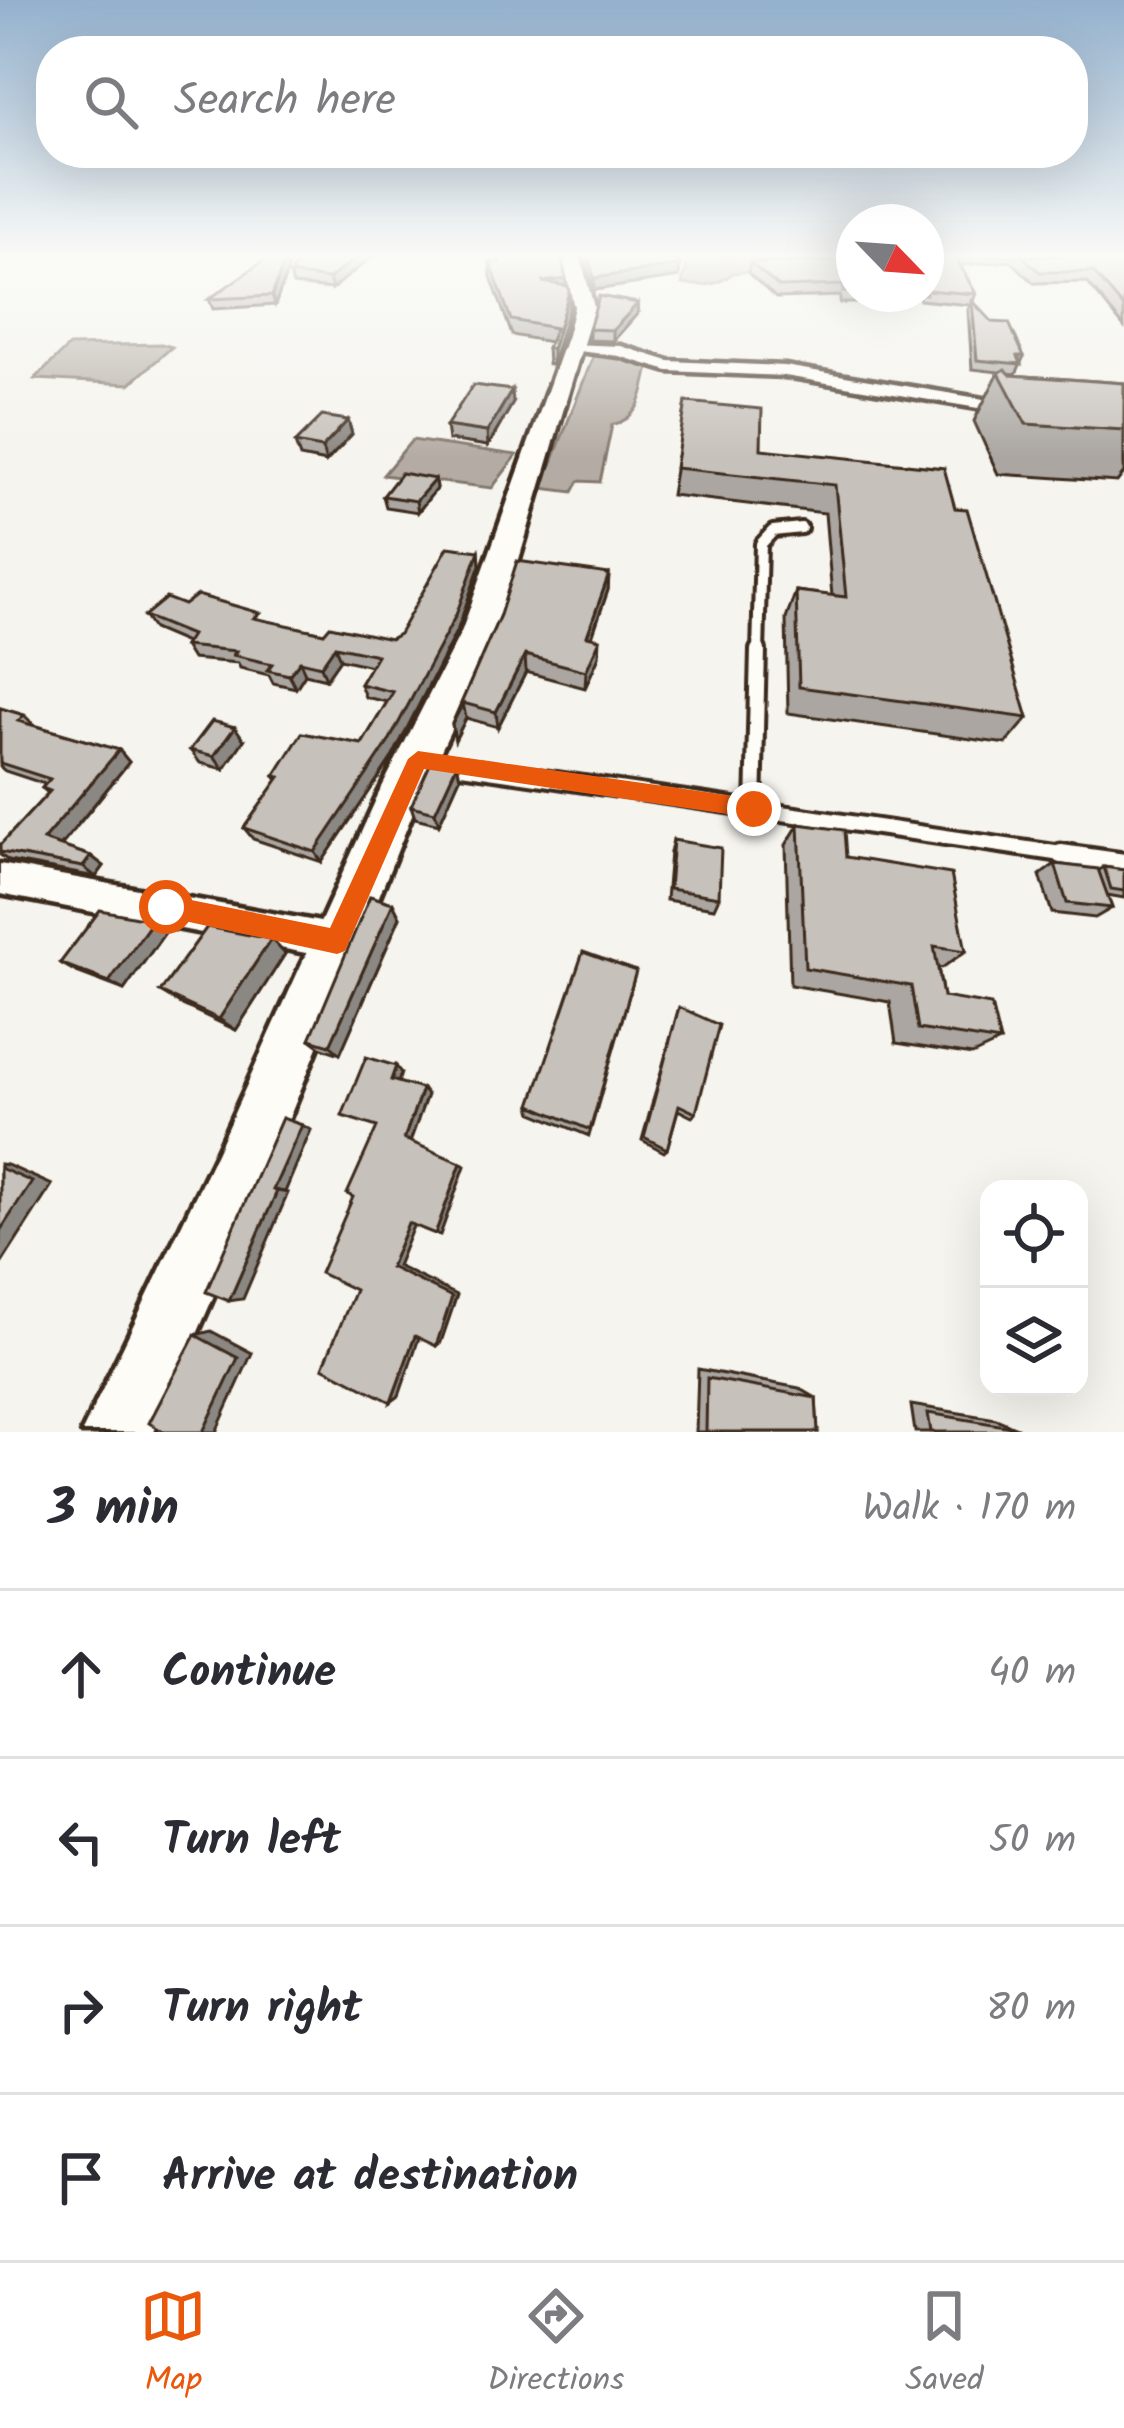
<!DOCTYPE html>
<meta charset="utf-8">
<style>
body{margin:0;font-family:Kalam,sans-serif;background:#f7f7f7;color:#2b2b33}
.controls{position:absolute;right:36px;bottom:36px;display:grid;overflow:hidden;border-radius:24px;box-shadow:0 12px 48px #0002}
.controls button{width:108px;height:108px;display:grid;place-items:center;padding:0;border:0;border-bottom:3px solid #e1e1e2;background:#fff;color:#2b2b33;font:60px sans-serif}
.compass{position:absolute;left:836px;top:204px;width:108px;height:108px;border-radius:50%;background:#fff;box-shadow:0 12px 48px #0002;rotate:115deg}
.stop{position:absolute;width:36px;height:36px;margin:-27px;border:9px solid #ea580c;border-radius:50%;background:#fff}
.stop.end{background:#ea580c;border-color:#fff;box-shadow:0 3px 12px #0008}
.list{margin:0;padding:0;list-style:none}
h2{display:flex;justify-content:space-between;align-items:center;height:156px;margin:0;padding:0 48px;font-size:51px}
h2 small{font-size:39px;font-weight:400;color:#7c7c81}
.list li{display:grid;grid-template-columns:78px 1fr auto;gap:36px;align-items:center;box-sizing:border-box;height:168px;padding:0 48px;border-top:3px solid #e1e1e2}
.list b{display:block;font-size:45px;white-space:nowrap}
.list em{font-size:39px;font-style:normal;color:#7c7c81}
.icon{flex:none;width:66px;height:66px;fill:none;stroke:currentColor;stroke-width:2;stroke-linecap:round;stroke-linejoin:round}
.map{position:relative;flex:none;width:1124px;height:1432px;overflow:hidden}
.search{position:absolute;background:#fff;box-shadow:0 12px 48px #0002;left:36px;right:36px;top:36px;height:132px;display:flex;align-items:center;gap:30px;box-sizing:border-box;padding:0 42px;border-radius:48px;color:#7c7c81;font-size:45px}
.sheet{height:828px;background:#fff}
nav{display:flex;justify-content:space-around;align-items:center;box-sizing:border-box;height:168px;border-top:3px solid #e1e1e2;background:#fff;font-size:33px;color:#7c7c81}
nav a{display:grid;justify-items:center;gap:6px}
nav .on{color:#ea580c}
.map>svg:first-child{display:block}
.water{fill:#b4aca4;stroke:#84786e;stroke-width:3}
.lines{fill:none;stroke-linecap:round;stroke-linejoin:round}
.lane-far2-casing{stroke:#3b2a1e;stroke-width:18}
.lane-far1-casing{stroke:#3b2a1e;stroke-width:22}
.lane-casing{stroke:#3b2a1e;stroke-width:27}
.street-casing{stroke:#3b2a1e;stroke-width:9}
.secondary-casing{stroke:#3b2a1e;stroke-width:9}
.lane-far2{stroke:#fdfcf7;stroke-width:10}
.lane-far1{stroke:#fdfcf7;stroke-width:14}
.lane{stroke:#fdfcf7;stroke-width:18}
.street{fill:#fdfcf7;fill-rule:evenodd}
.secondary{fill:#fdfcf7;fill-rule:evenodd}
.wall{fill:#aba6a1;stroke:#3b2a1e;stroke-width:3}
.shaded-wall{fill:#8b8783;stroke:#3b2a1e;stroke-width:3}
.building{fill:#c7c1bb;stroke:#3b2a1e;stroke-width:3}
.route{fill:#ea580c}
</style>
<div class="map">
<svg width="1124" height="1432" viewBox="0 0 1124 1432">
<rect width="100%" height="100%" fill="#f5f4ee"/>
<filter id="ink" filterUnits="userSpaceOnUse"><feTurbulence type="fractalNoise" baseFrequency=".00833" numOctaves="2"/><feDisplacementMap in="SourceGraphic" scale="24" xChannelSelector="R" yChannelSelector="G"/><feConvolveMatrix kernelMatrix="1 2 1 2 8 2 1 2 1" color-interpolation-filters="sRGB"/></filter>
<g filter="url(#ink)">
<!-- water -->
<g class="water">
<path d="M690 256H812L819 260 854 256V261L733 273C715 287 703 286 682 284Z"/>
<polygon points="161,344 172,347 130,384 35,379 69,346"/>
<path d="M595 352 644 359 649 367C643 393 641 418 612 425L600 482 579 481 573 492 542 488Z"/>
<polygon points="412,440 517,455 492,488 383,475"/>
</g>
<g class="lines">
<defs>
<polyline id="lane-far2" points="758,653 761,544 773,531 801,528"/>
<g id="lane-far1">
<polyline points="441,763 1082,857"/>
<polyline points="754,809 758,650"/>
</g>
<polyline id="lane" points="1061,854 1124,863"/>
<g id="street">
<polygon points="570,344 621,346 669,361 785,366 1014,404 1023,409 1014,414 785,376 668,371 619,356 570,350"/>
<polygon points="0,864 337,925 349,930 354,942 349,954 337,959 0,894"/>
</g>
<polygon id="secondary" points="562,256 580,256 594,307 498,630 420,795 258,1195 154,1432 82,1432 216,1153 378,795 462,630 567,335 574,307"/>
</defs>
<!-- lane-far2 casing -->
<use href="#lane-far2" class="lane-far2-casing"/>
<!-- lane-far1 casing -->
<use href="#lane-far1" class="lane-far1-casing"/>
<!-- lane casing -->
<use href="#lane" class="lane-casing"/>
<!-- street casing -->
<use href="#street" class="street-casing"/>
<!-- secondary casing -->
<use href="#secondary" class="secondary-casing"/>
<!-- lane-far2 -->
<use href="#lane-far2" class="lane-far2"/>
<!-- lane-far1 -->
<use href="#lane-far1" class="lane-far1"/>
<!-- lane -->
<use href="#lane" class="lane"/>
<!-- street -->
<use href="#street" class="street"/>
<!-- secondary -->
<use href="#secondary" class="secondary"/>
</g>
<!-- wall -->
<g class="wall">
<polygon points="373,256 332,289 293,285 290,274"/>
<polygon points="584,256 675,256 679,277 594,290"/>
<polygon points="839,256 854,256 854,294 872,294 868,303 840,303 840,296 776,298 748,273 750,263 839,261"/>
<polygon points="926,256 1124,256 1124,327 1087,282 1034,283 1011,261 960,265 976,294 973,301 1024,356 1016,374 1009,373 1011,375 1124,383 1124,473 1117,482 998,474 974,421 999,372 972,369 968,310 970,305 920,300 918,294 926,294"/>
<polygon points="285,260 288,269 275,305 213,309 209,299"/>
<polygon points="490,262 566,279 566,286 569,292 569,307 552,365 548,364 547,348 550,342 512,335 491,277"/>
<polygon points="637,314 613,341 589,340 589,329"/>
<polygon points="686,402 761,449 955,508 1028,718 1006,744 788,713 786,619 796,591 832,596 825,513 671,495"/>
<polygon points="513,403 488,446 448,440 446,426"/>
<polygon points="348,420 352,434 326,462 300,457 295,443"/>
<polygon points="435,479 436,489 418,512 386,507 383,496"/>
<polygon points="479,551 480,565 458,628 393,756 322,862 253,839 244,828 278,780 275,776 362,744 387,702 365,697 360,684 371,666 340,659 326,679 305,674 296,688 273,683 269,675 240,668 238,663 192,659 184,646 186,643 153,629 144,616 184,605 324,633 390,639 399,634"/>
<polygon points="609,574 608,590 592,637 599,656 585,688 526,672 498,727 466,718 455,740 452,724 500,615"/>
<polygon points="0,708 24,715 34,725 119,750 129,762 61,846 91,856 104,866 96,877 9,861 0,855 0,845 48,793 42,788 45,784 5,771 0,767"/>
<polygon points="244,740 224,769 200,763 190,750"/>
<polygon points="457,764 460,777 439,824 415,818 411,806"/>
<polygon points="799,824 846,857 966,951 942,968 938,967 943,997 1000,1042 972,1055 896,1043 890,1002 790,985 786,845"/>
<polygon points="673,840 719,897 714,908 666,900 670,852"/>
<polygon points="1055,864 1098,871 1104,867 1124,870 1124,898 1107,895 1112,908 1095,918 1052,913 1040,875"/>
<polygon points="393,903 400,917 340,1054 322,1048 310,1039"/>
<polygon points="153,920 166,931 124,990 76,972 60,963"/>
<polygon points="271,939 285,954 236,1030 180,1004 160,992"/>
<polygon points="636,971 589,1136 533,1113 531,1105"/>
<polygon points="679,1007 696,1113 692,1117 678,1110 667,1149 664,1152 642,1140"/>
<polygon points="698,1369 799,1388 816,1398 818,1432 696,1432"/>
<polygon points="911,1405 996,1419 1017,1428 1018,1432 915,1432"/>
</g>
<!-- shaded-wall -->
<g class="shaded-wall">
<polygon points="358,256 373,256 332,289 329,279"/>
<polygon points="285,260 288,269 275,305 272,296"/>
<polygon points="680,265 679,277 594,290 594,278"/>
<polygon points="566,279 566,293 542,282"/>
<polygon points="569,292 569,307 552,365 552,349"/>
<polygon points="638,303 637,314 613,341 613,330"/>
<polygon points="512,390 513,403 488,446 487,432"/>
<polygon points="348,420 352,434 326,462 322,448"/>
<polygon points="435,479 436,489 418,512 416,501"/>
<polygon points="479,551 480,565 458,628 393,756 322,862 315,852"/>
<polygon points="609,574 608,590 586,652 587,636"/>
<polygon points="600,639 599,656 585,688 586,671"/>
<polygon points="335,646 340,659 326,679 321,666"/>
<polygon points="525,655 526,672 498,727 496,712"/>
<polygon points="300,661 305,674 296,688 289,675"/>
<polygon points="463,703 466,718 455,740 452,724"/>
<polygon points="235,727 244,740 224,769 214,756"/>
<polygon points="119,750 129,762 57,850 43,840"/>
<polygon points="457,764 460,777 439,824 435,812"/>
<polygon points="91,856 104,866 96,877 83,867"/>
<polygon points="393,903 400,917 340,1054 330,1045"/>
<polygon points="153,920 166,931 124,990 109,982"/>
<polygon points="271,939 285,954 236,1030 219,1019"/>
<polygon points="396,1066 401,1073 397,1086 391,1080"/>
<polygon points="422,1089 427,1095 410,1142 404,1139"/>
<polygon points="302,1125 311,1130 285,1192 273,1190"/>
<polygon points="461,1163 465,1166 440,1235 435,1234"/>
<polygon points="0,1164 7,1165 52,1185 2,1263 0,1263"/>
<polygon points="277,1191 288,1193 243,1299 229,1301"/>
<polygon points="408,1223 414,1224 397,1266 457,1295 441,1342 436,1346 390,1267"/>
<polygon points="211,1331 252,1353 216,1432 203,1432 195,1335"/>
<polygon points="421,1332 399,1396 391,1402 415,1336"/>
</g>
<!-- building -->
<g class="building">
<polygon points="302,256 358,256 329,279 290,274"/>
<polygon points="500,256 561,256 566,279 542,282 568,286 569,292 552,349 547,348 555,328 511,320 490,262 501,262"/>
<polygon points="588,256 675,256 680,265 594,278"/>
<polygon points="842,256 854,256 854,292 843,292 843,285 779,287 750,263 842,261"/>
<polygon points="926,256 955,256 976,294 926,290"/>
<polygon points="1022,256 1124,256 1124,308 1093,272 1040,272"/>
<polygon points="266,259 285,260 272,296 209,299"/>
<polygon points="599,296 638,303 613,330 589,329"/>
<polygon points="972,301 992,322 1009,323 1024,356 1018,356 1021,364 977,360"/>
<polygon points="1005,369 1011,375 1124,383 1124,430 1026,424 999,373"/>
<polygon points="473,385 512,390 487,432 446,426"/>
<polygon points="686,402 762,409 761,449 944,468 955,508 967,509 1028,718 799,687 796,591 846,597 835,485 675,468"/>
<polygon points="322,416 348,420 322,448 295,443"/>
<polygon points="401,473 435,479 416,501 383,496"/>
<polygon points="448,547 479,551 456,615 388,743 315,852 244,828 280,777 275,776 302,733 362,744 393,692 360,684 377,655 335,646 321,666 300,661 289,675 267,670 272,664 233,655 236,651 184,646 191,635 144,616 166,598 184,605 197,595 260,613 254,618 324,633 330,626 390,639 399,634"/>
<polygon points="517,561 609,574 587,636 600,639 586,671 525,655 496,712 463,703 452,724 500,615"/>
<polygon points="0,708 24,715 18,721 119,750 43,840 91,856 83,867 0,852 0,845 50,791 42,788 50,779 0,763"/>
<polygon points="212,721 235,727 214,756 190,750"/>
<polygon points="432,760 457,764 435,812 411,806"/>
<polygon points="799,824 844,830 846,857 951,874 966,951 934,946 943,997 991,1005 1000,1042 918,1029 911,986 805,968"/>
<polygon points="673,840 721,848 719,897 669,889"/>
<polygon points="1055,864 1098,869 1112,908 1067,903"/>
<polygon points="1104,867 1124,870 1124,891 1111,889"/>
<polygon points="370,896 393,903 330,1045 310,1039"/>
<polygon points="100,910 153,920 109,982 60,963"/>
<polygon points="207,927 271,939 219,1019 160,992"/>
<polygon points="583,952 636,971 590,1130 531,1105"/>
<polygon points="679,1007 719,1025 696,1113 679,1105 667,1149 644,1137"/>
<polygon points="366,1057 396,1066 391,1080 422,1089 404,1139 461,1163 435,1234 408,1223 390,1267 452,1297 436,1346 415,1336 391,1402 323,1367 355,1290 320,1273 353,1197 347,1194 377,1127 342,1116"/>
<polygon points="282,1118 302,1125 273,1190 277,1191 229,1301 206,1292"/>
<polygon points="0,1168 32,1182 0,1231"/>
<polygon points="195,1335 238,1358 203,1432 164,1432 149,1423"/>
<polygon points="707,1378 816,1398 818,1432 706,1432"/>
<polygon points="928,1413 1017,1428 1018,1432 931,1432"/>
</g>
</g>
<!-- sky -->
<linearGradient id="sky" x2="0" y2="1"><stop stop-color="#93b1cd"/><stop offset="0.56" stop-color="#fafaf7"/><stop offset="1" stop-color="#fafaf7" stop-opacity="0"/></linearGradient>
<rect width="1124" height="457" fill="url(#sky)"/>
<!-- route -->
<polygon class="route" points="418,751 754,799 765,809 754,818 424,769 345,951 337,954 157,915 154,907 166,895 330,928 408,759"/>
</svg>
<div class="controls">
<button><svg class="icon" aria-label="locate" viewBox="0 0 24 24"><circle cx="12" cy="12" r="6"/><path d="M12 2v4M12 18v4M2 12h4M18 12h4"/></svg></button>
<button><svg class="icon" aria-label="layers" viewBox="0 0 24 24"><path d="M12 4l9 5-9 5-9-5zM3 14l9 5 9-5"/></svg></button>
</div>
<svg class="compass" viewBox="-18 -18 36 36"><path d="M0-13l5 13h-10z" fill="#e53935"/><path d="M0 13l5-13h-10z" fill="#7c7c81"/></svg>
<div class="stop" style="left:166px;top:907px"></div>
<div class="stop end" style="left:754px;top:809px"></div>
<div class="search"><svg class="icon" aria-label="search" viewBox="0 0 24 24"><circle cx="10" cy="10" r="6"/><path d="M15 15l6 6"/></svg>Search here</div>
</div>
<section class="sheet">
<h2>3 min<small>Walk · 170 m</small></h2>
<ul class="list">
<li><svg class="icon" aria-label="ahead" viewBox="0 0 24 24"><path d="M12 20V5M6 11l6-6 6 6"/></svg><div><b>Continue</b></div><em>40 m</em></li>
<li><svg class="icon" aria-label="left" viewBox="0 0 24 24"><path d="M17 20v-9H6M10 6l-5 5 5 5"/></svg><div><b>Turn left</b></div><em>50 m</em></li>
<li><svg class="icon" aria-label="right" viewBox="0 0 24 24"><path d="M7 20v-9h11M14 6l5 5-5 5"/></svg><div><b>Turn right</b></div><em>80 m</em></li>
<li><svg class="icon" aria-label="arrive" viewBox="0 0 24 24"><path d="M6 21V4h12l-3 4 3 4H6"/></svg><div><b>Arrive at destination</b></div></li>
</ul>
</section>
<nav>
<a class="on"><svg class="icon" aria-label="map" viewBox="0 0 24 24"><path d="M3 6l6-2 6 2 6-2v14l-6 2-6-2-6 2zM9 4v14M15 6v14"/></svg>Map</a>
<a><svg class="icon" aria-label="directions" viewBox="0 0 24 24"><path d="M12 3l9 9-9 9-9-9zM9 14v-3h6M13 9l2 2-2 2"/></svg>Directions</a>
<a><svg class="icon" aria-label="saved" viewBox="0 0 24 24"><path d="M7 4h10v16l-5-4-5 4z"/></svg>Saved</a>
</nav>
